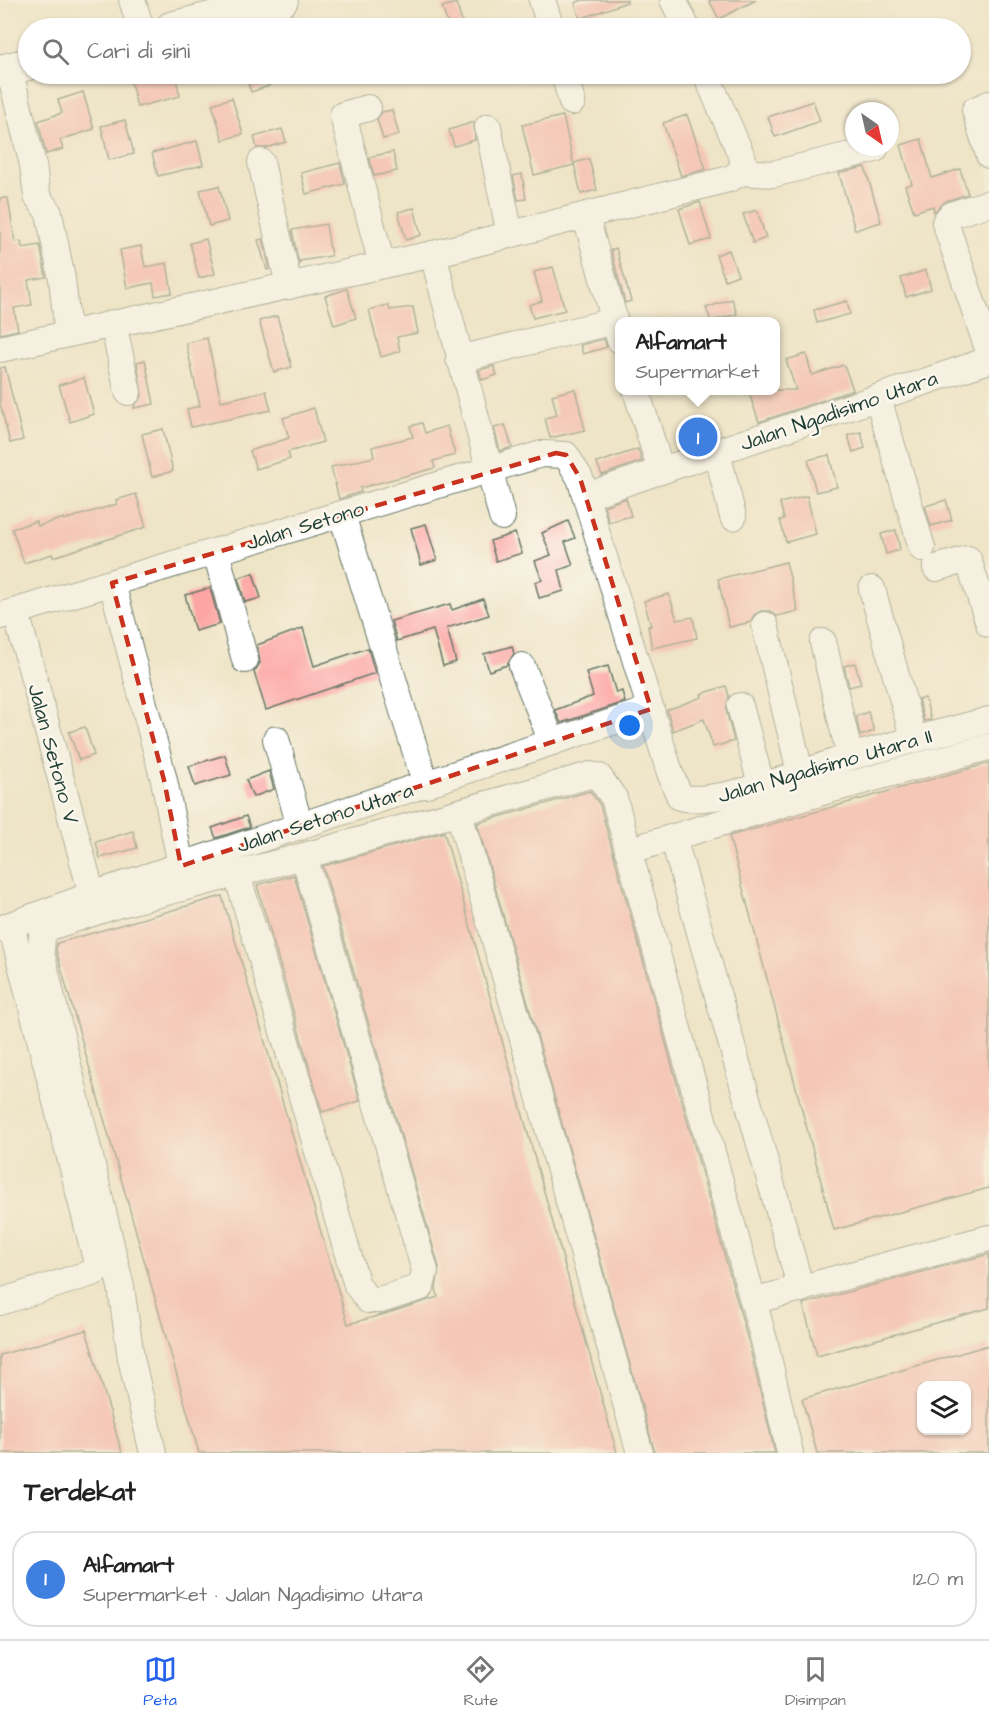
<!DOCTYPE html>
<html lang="id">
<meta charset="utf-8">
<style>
body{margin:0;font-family:"Architects Daughter",sans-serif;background:#f2f2f2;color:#222}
.controls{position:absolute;right:18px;bottom:18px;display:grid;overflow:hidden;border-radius:12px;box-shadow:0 2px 4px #0004}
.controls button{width:54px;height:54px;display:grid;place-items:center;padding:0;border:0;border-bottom:2px solid #e0e0e0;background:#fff;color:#222;font:30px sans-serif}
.compass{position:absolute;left:845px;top:102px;width:54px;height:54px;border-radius:50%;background:#fff;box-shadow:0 2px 4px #0004;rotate:146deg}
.you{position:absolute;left:630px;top:726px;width:21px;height:21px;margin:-15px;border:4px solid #fff;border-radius:50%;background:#1a73e8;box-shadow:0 0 0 9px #1a73e833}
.badge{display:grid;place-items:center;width:39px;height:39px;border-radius:50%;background:#2563eb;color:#fff;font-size:20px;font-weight:700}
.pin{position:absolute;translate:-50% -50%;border:3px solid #fff;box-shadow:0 2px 6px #0006}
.popup{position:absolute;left:615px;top:317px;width:165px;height:78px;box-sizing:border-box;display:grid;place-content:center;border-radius:12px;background:#fff;filter:drop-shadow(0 2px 4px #0005);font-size:20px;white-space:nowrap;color:#767676}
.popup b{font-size:22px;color:#222}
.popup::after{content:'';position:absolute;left:50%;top:100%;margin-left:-12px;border:12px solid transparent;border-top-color:#fff}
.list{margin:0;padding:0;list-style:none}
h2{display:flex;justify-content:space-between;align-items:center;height:78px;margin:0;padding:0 24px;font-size:26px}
h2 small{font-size:20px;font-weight:400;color:#767676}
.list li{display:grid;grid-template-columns:39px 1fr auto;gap:18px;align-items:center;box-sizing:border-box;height:96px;margin:0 12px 12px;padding:0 12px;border:2px solid #e0e0e0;border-radius:24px}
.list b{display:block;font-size:22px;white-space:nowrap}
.list p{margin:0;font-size:20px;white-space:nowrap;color:#767676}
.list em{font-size:20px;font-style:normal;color:#767676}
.icon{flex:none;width:33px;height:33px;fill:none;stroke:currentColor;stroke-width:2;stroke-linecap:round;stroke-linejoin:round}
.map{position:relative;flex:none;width:989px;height:1453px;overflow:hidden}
.search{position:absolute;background:#fff;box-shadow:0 2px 4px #0004;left:18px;right:18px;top:18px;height:66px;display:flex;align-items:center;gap:15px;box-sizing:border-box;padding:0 21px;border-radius:33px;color:#767676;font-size:22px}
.sheet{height:186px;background:#fff}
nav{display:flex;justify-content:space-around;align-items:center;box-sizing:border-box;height:84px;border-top:2px solid #e0e0e0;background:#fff;font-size:16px;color:#767676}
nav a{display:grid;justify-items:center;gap:3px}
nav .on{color:#2563eb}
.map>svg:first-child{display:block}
.building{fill:#fda5a4;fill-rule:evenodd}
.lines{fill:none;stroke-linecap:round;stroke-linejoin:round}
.minor-casing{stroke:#677767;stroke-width:28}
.major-casing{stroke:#677767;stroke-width:34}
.minor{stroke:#fff;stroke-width:26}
.major{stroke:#fff;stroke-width:32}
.marked{fill:none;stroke:#c8321e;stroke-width:4.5;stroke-dasharray:12 8;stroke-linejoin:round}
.labels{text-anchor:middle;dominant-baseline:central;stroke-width:5;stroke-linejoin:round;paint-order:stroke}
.street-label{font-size:21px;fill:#1f3d34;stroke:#fbf7ec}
</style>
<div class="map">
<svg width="989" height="1453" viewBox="0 0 989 1453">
<rect width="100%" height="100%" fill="#fbf7ec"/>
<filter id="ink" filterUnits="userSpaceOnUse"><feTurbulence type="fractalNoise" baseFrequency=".0167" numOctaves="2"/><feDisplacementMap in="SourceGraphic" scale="12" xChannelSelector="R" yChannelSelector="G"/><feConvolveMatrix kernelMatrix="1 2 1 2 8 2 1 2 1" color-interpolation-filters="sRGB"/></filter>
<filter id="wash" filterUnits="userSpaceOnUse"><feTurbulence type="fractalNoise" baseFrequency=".008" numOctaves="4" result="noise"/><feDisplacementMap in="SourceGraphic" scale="24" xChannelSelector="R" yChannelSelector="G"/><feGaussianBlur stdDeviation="1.35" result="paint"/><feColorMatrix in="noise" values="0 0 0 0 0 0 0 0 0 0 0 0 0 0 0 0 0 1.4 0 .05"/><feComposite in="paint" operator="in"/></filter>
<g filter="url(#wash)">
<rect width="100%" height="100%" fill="#eee4c6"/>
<g id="blocks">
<!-- building -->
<g class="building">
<polygon points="582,0 627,0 627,2 580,19 575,3"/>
<polygon points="709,0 756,0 719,19"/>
<polygon points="456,3 464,28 449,28 442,7"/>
<polygon points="129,74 175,74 180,96 137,107"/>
<polygon points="245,74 265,74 269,86 251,92"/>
<polygon points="83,92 94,129 60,140 63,149 46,154 38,121 62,113 58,100"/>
<polygon points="232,98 243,134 223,140 212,104"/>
<polygon points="813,101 820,121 775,137 768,117"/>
<polygon points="392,110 399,135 383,139 377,119 382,112"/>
<polygon points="687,115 706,169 681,176 663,123"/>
<polygon points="563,116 574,165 534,175 522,125"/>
<polygon points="125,120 134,154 109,160 101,126"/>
<polygon points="474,122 475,140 454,146 449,130"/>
<polygon points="282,129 286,142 266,148 257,148 254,137"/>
<polygon points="921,139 932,178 960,169 968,194 946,201 934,212 933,206 914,212 905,186 912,184 901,145"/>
<polygon points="197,141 203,165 158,176 152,153"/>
<polygon points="393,152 397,171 374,176 369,157"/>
<polygon points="589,159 597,190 581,194 574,163"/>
<polygon points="340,163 345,184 306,194 301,173"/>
<polygon points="865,167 881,222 855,230 839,173"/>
<polygon points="522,174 526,199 518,200 513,176"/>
<polygon points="219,186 228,221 209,226 200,190"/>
<polygon points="0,198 8,198 15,242 21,241 22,248 40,245 46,277 28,280 32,305 14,308 18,330 0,334"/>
<polygon points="700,202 711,239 690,245 679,209"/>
<polygon points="414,208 421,235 406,240 398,212"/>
<polygon points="757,210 766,238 753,243 743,214"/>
<polygon points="326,224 331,256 300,261 299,264 292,230"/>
<polygon points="206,239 215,274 199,278 190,243"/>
<polygon points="263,239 270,269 267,270 258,240"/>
<polygon points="141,246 145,267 167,263 172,293 155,296 153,283 127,288 120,250"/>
<polygon points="616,248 631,301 625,303 611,250"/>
<polygon points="729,250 738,275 725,280 716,255"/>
<polygon points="553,267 565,310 533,318 529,305 542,301 534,272"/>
<polygon points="926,270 931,289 906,297 901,278"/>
<polygon points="347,289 356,318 334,325 325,296"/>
<polygon points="732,299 737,314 711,321 706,308"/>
<polygon points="847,301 850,314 817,323 814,310"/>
<polygon points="388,305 390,310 413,307 418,333 397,337 400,351 381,357 369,310"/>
<polygon points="277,316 292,367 274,372 259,321"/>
<polygon points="207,338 221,401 266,391 271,410 191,427 187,409 200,406 186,343"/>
<polygon points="604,339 607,347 583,354 580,345"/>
<polygon points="806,354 812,375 844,365 853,390 759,422 748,390 796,390 786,360"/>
<polygon points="145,360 154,404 134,408 134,406 142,396 137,362"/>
<polygon points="494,366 497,375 482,380 479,370"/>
<polygon points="5,367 23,440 10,443 0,403 0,368"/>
<polygon points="84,378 94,414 70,422 59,385"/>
<polygon points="575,389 585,430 550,438 545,418 557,415 552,395"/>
<polygon points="314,408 323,442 288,452 290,459 256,469 250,451 289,438 283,418"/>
<polygon points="422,423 425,433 447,426 455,455 433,461 435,468 360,488 361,492 339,499 331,467 374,457 372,447 413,437 410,426"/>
<polygon points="505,425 512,447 500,451 494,428"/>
<polygon points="163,429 173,471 152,477 142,434"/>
<polygon points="861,432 865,448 853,452 848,435"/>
<polygon points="638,449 642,461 602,475 597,463"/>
<polygon points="829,455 837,487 816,492 808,460"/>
<polygon points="136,494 146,527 53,557 52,554 24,563 12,529 36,521 38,526 64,518 64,520 117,504 116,500"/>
<polygon points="807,496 816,534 786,542 780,520 784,519 780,503"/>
<polygon points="626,498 631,516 609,522 604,506"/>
<polygon points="946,500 952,520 931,526 925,506"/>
<polygon points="568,521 575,538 565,542 573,565 559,570 564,591 539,598 535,582 542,580 535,561 551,555 542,533"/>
<polygon points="426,524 437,560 421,565 411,528"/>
<polygon points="896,530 900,550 886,554 881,534"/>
<polygon points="515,533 522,553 496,561 490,541"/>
<polygon points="786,562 798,611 777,616 770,611 761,611 754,615 751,622 729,627 718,579"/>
<polygon points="253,573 261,598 245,602 238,578"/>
<polygon points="210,588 220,624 195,631 185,595"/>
<polygon points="669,594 677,620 693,617 697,638 652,648 648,626 651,626 644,601"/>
<polygon points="483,599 489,615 447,628 456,662 443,666 433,630 397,641 391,621 450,604 452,610"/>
<polygon points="303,628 314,666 368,648 375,673 266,710 254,672 260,663 257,645"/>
<polygon points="512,646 514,654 507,665 489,671 484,654"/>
<polygon points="855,663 861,684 849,687 844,666"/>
<polygon points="608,666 616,693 622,691 625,702 561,723 555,710 593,696 586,672"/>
<polygon points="726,686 729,696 726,710 734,741 713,747 704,719 673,731 667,710 702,697 701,694"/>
<polygon points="925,698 931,720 924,721 918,699"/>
<polygon points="868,712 874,731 860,736 856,716"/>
<polygon points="85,727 94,755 79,760 69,732"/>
<polygon points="225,755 231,775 195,786 189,766"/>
<polygon points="989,763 989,1188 834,1230 729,836"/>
<polygon points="269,771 274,789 253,797 246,780"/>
<polygon points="590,791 600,805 749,1344 775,1453 655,1453 477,823"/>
<polygon points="246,816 250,827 216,838 212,828"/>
<polygon points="133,831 137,848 100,858 96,842"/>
<polygon points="444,832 617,1453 199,1453 56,950 57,943 222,896 348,1324 385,1314 438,1297 436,1289 439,1267 323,866"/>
<polygon points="294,875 360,1101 322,1112 257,885"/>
<polygon points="989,1254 989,1308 817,1356 803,1304"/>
<polygon points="86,1330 122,1453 0,1453 0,1355"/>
<path d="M989 1345V1453H817L802 1399ZM921 1386H966V1431H921Z"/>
</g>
</g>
</g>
<g filter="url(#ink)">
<use href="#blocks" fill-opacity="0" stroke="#677767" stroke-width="1.5"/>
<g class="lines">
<defs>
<g id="minor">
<polyline points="132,0 141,28"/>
<polyline points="542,0 551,28"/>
<polyline points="673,0 687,28"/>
<polyline points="9,68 33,165 37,196 49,213 62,279 68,333"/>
<polyline points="564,74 572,102"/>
<polyline points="989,104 975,110 989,155"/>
<polyline points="368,108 343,115 382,265"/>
<polyline points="488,127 510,235"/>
<polyline points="261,162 289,286"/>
<polyline points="742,172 773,174 875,149"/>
<polyline points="989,203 951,215 945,222 989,352"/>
<polyline points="586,217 620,340"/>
<polyline points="433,254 502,517"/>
<polyline points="113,323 128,392"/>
<polyline points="0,349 433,254 729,179 742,172 743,159 706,74"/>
<polyline points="459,359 614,321"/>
<polyline points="636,390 661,471"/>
<polyline points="878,398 922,548"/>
<polyline points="717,452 733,517"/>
<polyline points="586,496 989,360"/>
<polyline points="342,515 426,785"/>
<polyline points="216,552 245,660"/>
<polyline points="936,568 968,559 989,624"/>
<polyline points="112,583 164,780 181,866"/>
<polyline points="872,589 914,740"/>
<polyline points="16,612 92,895"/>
<path d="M0 616 542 454 566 455 580 478 670 773 680 797C716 807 808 770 847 758 894 744 942 733 989 720"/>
<polyline points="765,625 800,772"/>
<polyline points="823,642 850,757"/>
<polyline points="522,666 552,742"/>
<polyline points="740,706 761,784"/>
<polyline points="276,739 300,827"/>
<polyline points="459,813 640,1453"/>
<polyline points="673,837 801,1289"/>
<polyline points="628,851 822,792 989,747"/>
<polyline points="237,874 357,1285 368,1300 380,1300 421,1287 425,1271 304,856"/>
<polyline points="0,929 92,895 651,709"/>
<polyline points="753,1301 989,1238"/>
<polyline points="0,1302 95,1272 98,1267 11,925"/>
<polyline points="153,1453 131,1358 121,1287 41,952 42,934 50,927 117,905 304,856 590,775 599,777 614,798 764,1340 790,1453"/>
</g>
<g id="major">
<polyline points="171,28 282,0"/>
<polyline points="0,71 28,64"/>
</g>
</defs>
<!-- minor casing -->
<use href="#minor" class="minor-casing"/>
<!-- major casing -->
<use href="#major" class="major-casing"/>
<!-- minor -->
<use href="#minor" class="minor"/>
<!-- major -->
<use href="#major" class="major"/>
</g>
</g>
<!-- marked area -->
<path d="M0 0H989V1453H0ZM556 453 566 455 580 478 651 709 181 866 164 780 112 583Z" fill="#eee4c6" fill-opacity=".55" fill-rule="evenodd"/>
<path class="marked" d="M556 453 566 455 580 478 651 709 181 866 164 780 112 583Z"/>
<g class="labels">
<!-- street labels -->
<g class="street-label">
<text transform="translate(839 411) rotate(-19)">Jalan Ngadisimo Utara</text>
<text transform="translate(305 526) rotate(-17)">Jalan Setono</text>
<text transform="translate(53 754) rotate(75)">Jalan Setono V</text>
<text transform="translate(825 766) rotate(-16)">Jalan Ngadisimo Utara II</text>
<text transform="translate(325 818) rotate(-18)">Jalan Setono Utara</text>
</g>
</g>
</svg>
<div class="controls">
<button><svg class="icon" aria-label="layers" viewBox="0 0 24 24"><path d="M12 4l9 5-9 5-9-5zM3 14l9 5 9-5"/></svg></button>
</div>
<svg class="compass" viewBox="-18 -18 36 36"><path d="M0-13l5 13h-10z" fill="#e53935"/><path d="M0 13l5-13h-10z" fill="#767676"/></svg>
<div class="you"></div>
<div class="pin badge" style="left:698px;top:437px;background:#3f7fe0">1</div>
<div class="popup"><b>Alfamart</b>Supermarket</div>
<div class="search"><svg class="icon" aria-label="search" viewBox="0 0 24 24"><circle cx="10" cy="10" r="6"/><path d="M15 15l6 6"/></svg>Cari di sini</div>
</div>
<section class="sheet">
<h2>Terdekat<small></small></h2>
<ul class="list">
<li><span class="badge" style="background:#3f7fe0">1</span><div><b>Alfamart</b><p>Supermarket · Jalan Ngadisimo Utara</p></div><em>120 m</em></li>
</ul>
</section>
<nav>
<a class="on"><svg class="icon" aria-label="map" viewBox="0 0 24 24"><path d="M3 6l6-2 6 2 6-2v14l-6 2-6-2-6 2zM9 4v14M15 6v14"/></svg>Peta</a>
<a><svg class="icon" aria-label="directions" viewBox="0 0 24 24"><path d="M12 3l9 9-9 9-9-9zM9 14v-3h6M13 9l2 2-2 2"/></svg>Rute</a>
<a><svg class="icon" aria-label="saved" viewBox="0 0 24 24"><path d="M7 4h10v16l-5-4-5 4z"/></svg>Disimpan</a>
</nav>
